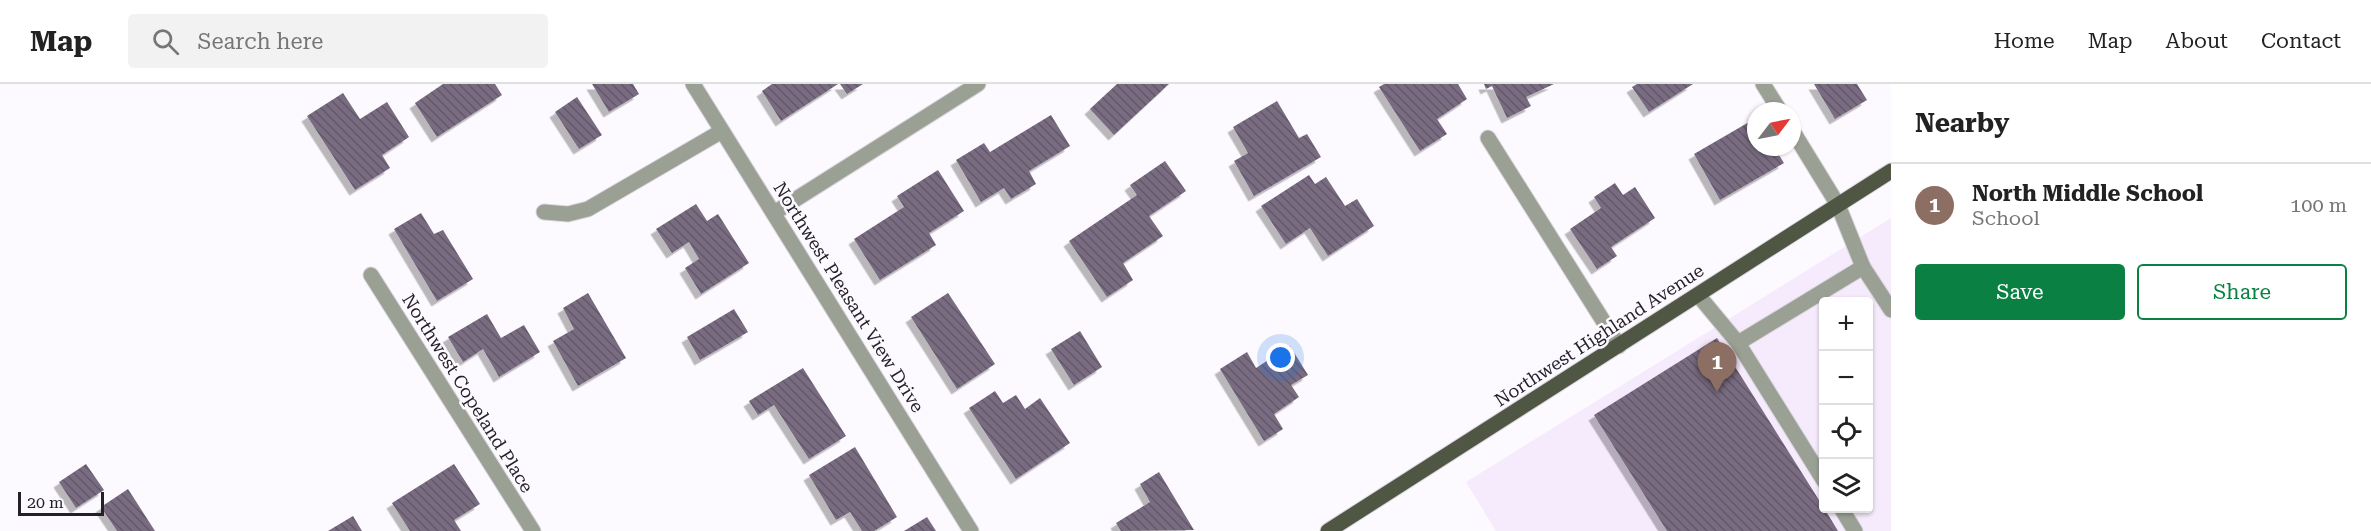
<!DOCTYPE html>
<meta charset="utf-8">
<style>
body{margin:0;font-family:"Roboto Serif",serif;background:#f2f2f2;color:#222}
.controls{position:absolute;right:18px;bottom:18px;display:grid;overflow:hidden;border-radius:6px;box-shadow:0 2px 4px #0004}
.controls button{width:54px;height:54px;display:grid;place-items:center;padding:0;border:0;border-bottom:2px solid #e0e0e0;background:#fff;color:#222;font:30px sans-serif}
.compass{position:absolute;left:1747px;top:18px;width:54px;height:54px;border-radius:50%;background:#fff;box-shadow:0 2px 4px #0004;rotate:58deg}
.scale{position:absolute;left:18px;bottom:15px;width:86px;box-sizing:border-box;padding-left:6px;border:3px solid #241f28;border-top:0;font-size:16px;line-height:21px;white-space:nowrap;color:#241f28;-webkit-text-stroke:4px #fdfaff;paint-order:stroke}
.you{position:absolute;left:1281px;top:274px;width:21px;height:21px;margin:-15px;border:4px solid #fff;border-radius:50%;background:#1a73e8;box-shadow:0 0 0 9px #1a73e833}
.badge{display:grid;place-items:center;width:39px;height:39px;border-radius:50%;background:#0b8043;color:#fff;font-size:20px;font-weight:700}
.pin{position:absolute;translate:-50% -50px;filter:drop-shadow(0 2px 3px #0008)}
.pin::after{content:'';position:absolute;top:32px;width:21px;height:18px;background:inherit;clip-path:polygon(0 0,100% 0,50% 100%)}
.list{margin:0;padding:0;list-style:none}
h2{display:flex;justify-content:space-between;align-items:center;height:78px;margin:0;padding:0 24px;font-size:26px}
h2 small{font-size:20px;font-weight:400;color:#767676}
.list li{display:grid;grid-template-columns:39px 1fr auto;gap:18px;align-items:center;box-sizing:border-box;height:84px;padding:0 24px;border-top:2px solid #e0e0e0}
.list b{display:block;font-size:22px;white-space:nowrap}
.list p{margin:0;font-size:20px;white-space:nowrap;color:#767676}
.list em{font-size:20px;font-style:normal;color:#767676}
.actions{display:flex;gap:12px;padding:18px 24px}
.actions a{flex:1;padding:14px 0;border:2px solid #0b8043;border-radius:6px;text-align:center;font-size:21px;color:#0b8043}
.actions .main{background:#0b8043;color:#fff}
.icon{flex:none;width:33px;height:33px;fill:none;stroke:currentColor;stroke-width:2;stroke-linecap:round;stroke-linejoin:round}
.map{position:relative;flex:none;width:1891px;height:447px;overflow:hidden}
header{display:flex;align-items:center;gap:36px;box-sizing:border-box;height:84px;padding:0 30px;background:#fff;border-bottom:2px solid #e0e0e0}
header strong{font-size:28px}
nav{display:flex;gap:33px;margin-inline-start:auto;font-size:21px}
.search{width:420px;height:54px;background:#f2f2f2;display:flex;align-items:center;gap:15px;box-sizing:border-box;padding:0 21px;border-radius:6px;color:#767676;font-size:22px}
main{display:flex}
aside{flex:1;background:#fff}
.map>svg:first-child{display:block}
.built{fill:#f6eafd;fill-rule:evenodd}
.building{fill:url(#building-back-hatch);filter:url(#shadow)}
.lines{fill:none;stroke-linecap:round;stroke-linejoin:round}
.minor-casing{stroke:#dad7dd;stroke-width:17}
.major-casing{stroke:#dad7dd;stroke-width:17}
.minor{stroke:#9ba095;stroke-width:15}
.major{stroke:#4f5744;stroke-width:15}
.labels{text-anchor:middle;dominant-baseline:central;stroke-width:5;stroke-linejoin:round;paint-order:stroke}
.street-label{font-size:18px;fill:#241f28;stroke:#fdfaff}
</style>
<header>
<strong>Map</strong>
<div class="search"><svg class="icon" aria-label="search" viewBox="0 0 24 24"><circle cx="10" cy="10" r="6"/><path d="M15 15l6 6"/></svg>Search here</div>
<nav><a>Home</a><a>Map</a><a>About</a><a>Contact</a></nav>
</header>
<main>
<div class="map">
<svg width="1891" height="447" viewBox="0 0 1891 447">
<defs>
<pattern id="building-back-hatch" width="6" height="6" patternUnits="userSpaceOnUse" patternTransform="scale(1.5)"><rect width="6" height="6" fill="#796c81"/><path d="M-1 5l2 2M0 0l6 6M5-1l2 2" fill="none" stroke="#63586a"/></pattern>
<filter id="shadow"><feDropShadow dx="-5.5" dy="5.5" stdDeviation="0" flood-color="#0004"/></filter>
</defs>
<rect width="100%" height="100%" fill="#fdfaff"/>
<!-- built -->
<path class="built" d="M1891 134V447H1496L1466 398ZM1824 218H1868V424H1824Z"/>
<!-- building -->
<g class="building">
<polygon points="443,0 495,0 502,11 437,53 415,19"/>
<polygon points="592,0 633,0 639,10 609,28"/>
<polygon points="772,0 838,0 781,37 762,7"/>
<polygon points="840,0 863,0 847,10"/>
<polygon points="1117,0 1169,0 1114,51 1090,25"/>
<polygon points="1384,0 1458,0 1467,15 1437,35 1447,50 1420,67 1379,3"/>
<polygon points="1484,0 1554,0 1526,13 1531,22 1507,34 1492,2 1486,5"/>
<polygon points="1637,0 1693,0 1649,28 1632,3"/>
<polygon points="1814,0 1857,0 1867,16 1835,35"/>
<polygon points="343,9 360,35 387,18 409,53 382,71 390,84 355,106 307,32"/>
<polygon points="577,13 602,51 579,65 555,28"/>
<polygon points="1277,17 1299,54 1307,50 1321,73 1254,112 1234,77 1248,69 1233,43"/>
<polygon points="1051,31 1070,62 1029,87 1036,100 1011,115 1004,104 981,118 956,76 984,59 990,68"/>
<polygon points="1756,34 1756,63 1774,63 1784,79 1720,116 1694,70"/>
<polygon points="1165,77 1186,107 1149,132 1163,152 1123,179 1133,196 1107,213 1069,157 1137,111 1130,101"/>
<polygon points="938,86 964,127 929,149 936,161 880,196 854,155 904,123 897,112"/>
<polygon points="1309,91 1315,100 1326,93 1345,122 1357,115 1374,142 1328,172 1310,144 1286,160 1261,122"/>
<polygon points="1615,99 1623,111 1635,103 1655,134 1611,163 1617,172 1597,185 1570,145 1601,124 1594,113"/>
<polygon points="696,120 707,137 718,130 749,179 701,210 685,184 699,175 689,158 672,169 656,145"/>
<polygon points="421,129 434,150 443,146 473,195 437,217 394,145"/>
<polygon points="588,209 626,274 578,302 553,257 574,245 563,224"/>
<polygon points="948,209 995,280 957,305 911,233"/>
<polygon points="734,225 748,248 700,276 687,253"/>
<polygon points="487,230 501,254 524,241 540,268 499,293 483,265 463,278 448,253"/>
<polygon points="1080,247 1102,283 1074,301 1051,265"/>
<polygon points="1717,254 1824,424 1838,447 1667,447 1594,331"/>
<polygon points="1290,262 1308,291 1291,301 1299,313 1274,330 1283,345 1264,357 1220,285 1247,268 1256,284"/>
<polygon points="803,284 846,352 809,375 774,321 758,331 749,317"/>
<polygon points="995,307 1003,319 1016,311 1025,325 1040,314 1070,359 1016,395 969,324"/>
<polygon points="855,363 897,433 874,447 862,447 850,428 836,436 809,391"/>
<polygon points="86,380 104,406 76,424 59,398"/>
<polygon points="454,380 480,420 454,436 461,447 410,447 392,419"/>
<polygon points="1159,388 1194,446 1121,447 1116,439 1150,418 1140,400"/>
<polygon points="128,405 155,447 117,447 101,423"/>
<polygon points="353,432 362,447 328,447"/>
<polygon points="927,433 936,447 904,447"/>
</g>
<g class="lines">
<defs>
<g id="minor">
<polyline points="693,0 971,447"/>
<polyline points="1763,0 1780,27"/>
<polyline points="1488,54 1619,262"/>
<polyline points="544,128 568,130 588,125 722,47"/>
<polyline points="774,129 978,0"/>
<polyline points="1863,183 1891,226"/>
<polyline points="371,191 533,447"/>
<polyline points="1698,211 1738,259 1863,183 1838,121 1792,46"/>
<polyline points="1738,259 1824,397"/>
<polyline points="1841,424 1855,447"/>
</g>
<polyline id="major" points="1328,447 1891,87"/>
</defs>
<!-- minor casing -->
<use href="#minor" class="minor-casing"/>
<!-- major casing -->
<use href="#major" class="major-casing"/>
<!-- minor -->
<use href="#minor" class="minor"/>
<!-- major -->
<use href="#major" class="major"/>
</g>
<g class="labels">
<!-- street labels -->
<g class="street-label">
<text transform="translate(849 213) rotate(58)">Northwest Pleasant View Drive</text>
<text transform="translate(1599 251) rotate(-33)">Northwest Highland Avenue</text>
<text transform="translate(468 309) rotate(58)">Northwest Copeland Place</text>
</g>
</g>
</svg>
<div class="controls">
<button>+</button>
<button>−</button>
<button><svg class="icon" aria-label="locate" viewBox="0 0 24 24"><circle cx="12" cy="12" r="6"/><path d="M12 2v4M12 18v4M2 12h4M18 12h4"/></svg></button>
<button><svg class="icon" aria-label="layers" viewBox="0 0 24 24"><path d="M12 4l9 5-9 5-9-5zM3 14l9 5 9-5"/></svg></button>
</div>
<svg class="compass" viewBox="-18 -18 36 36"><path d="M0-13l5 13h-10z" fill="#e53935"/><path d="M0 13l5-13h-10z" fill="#767676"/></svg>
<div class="scale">20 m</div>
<div class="you"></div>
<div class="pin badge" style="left:1717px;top:308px;background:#8d6e63">1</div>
</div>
<aside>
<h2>Nearby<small></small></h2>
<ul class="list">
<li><span class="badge" style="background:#8d6e63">1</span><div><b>North Middle School</b><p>School</p></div><em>100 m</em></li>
</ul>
<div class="actions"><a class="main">Save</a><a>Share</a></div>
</aside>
</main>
